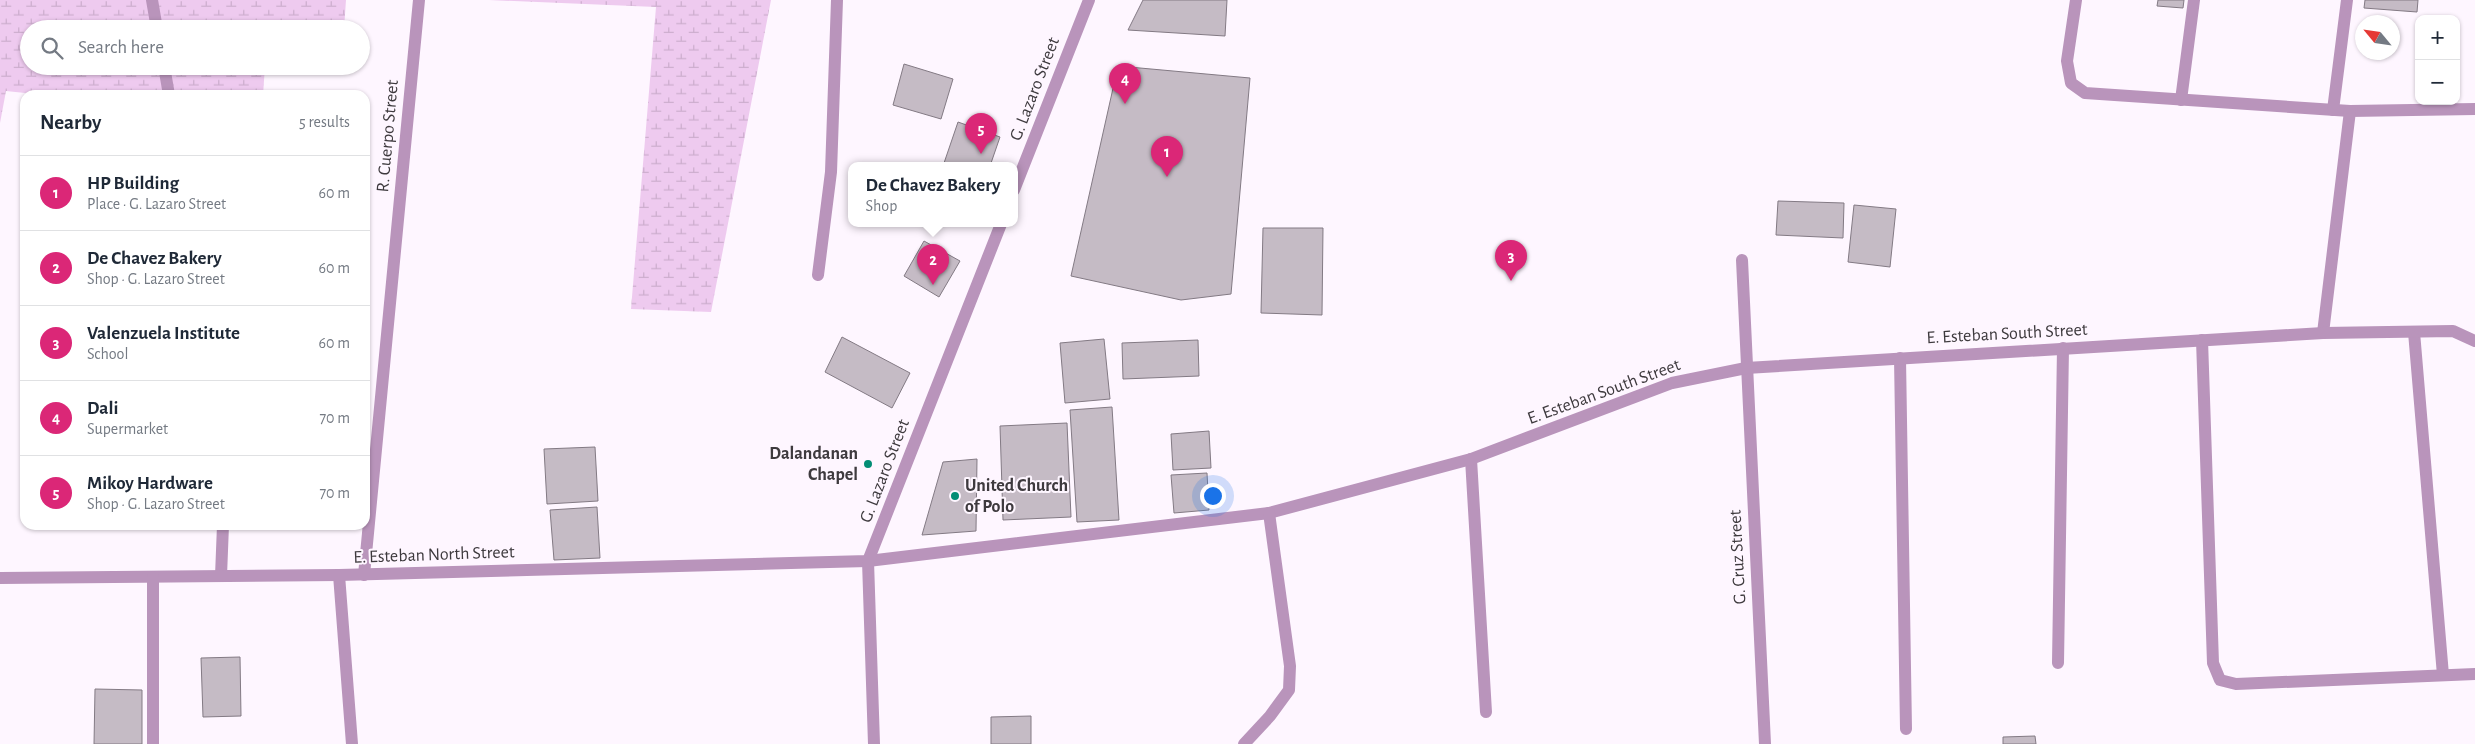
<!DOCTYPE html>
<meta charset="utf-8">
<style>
body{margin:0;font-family:"Alegreya Sans",sans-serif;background:#f2f2f3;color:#1f2937}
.controls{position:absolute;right:15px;top:15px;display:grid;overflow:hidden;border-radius:10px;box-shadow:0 1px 4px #0004}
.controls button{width:45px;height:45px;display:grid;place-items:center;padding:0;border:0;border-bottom:1px solid #e0e1e3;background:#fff;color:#1f2937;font:25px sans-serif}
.compass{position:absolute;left:2355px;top:15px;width:45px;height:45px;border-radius:50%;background:#fff;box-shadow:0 1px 4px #0004;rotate:299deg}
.you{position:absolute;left:1212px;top:495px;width:18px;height:18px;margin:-12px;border:4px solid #fff;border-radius:50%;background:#1a73e8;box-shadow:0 0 0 8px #1a73e833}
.badge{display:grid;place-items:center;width:32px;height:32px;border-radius:50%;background:#db2777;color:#fff;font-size:16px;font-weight:700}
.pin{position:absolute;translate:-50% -41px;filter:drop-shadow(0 1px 2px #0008)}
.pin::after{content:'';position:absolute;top:26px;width:18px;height:15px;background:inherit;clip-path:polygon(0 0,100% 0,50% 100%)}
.popup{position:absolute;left:848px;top:162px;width:170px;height:65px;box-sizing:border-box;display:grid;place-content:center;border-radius:10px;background:#fff;filter:drop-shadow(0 1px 4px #0005);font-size:16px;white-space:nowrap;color:#747a83}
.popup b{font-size:19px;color:#1f2937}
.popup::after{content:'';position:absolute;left:50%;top:100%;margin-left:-10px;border:10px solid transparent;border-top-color:#fff}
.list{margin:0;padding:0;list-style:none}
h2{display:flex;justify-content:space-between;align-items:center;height:65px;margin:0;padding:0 20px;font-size:21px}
h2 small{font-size:16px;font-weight:400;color:#747a83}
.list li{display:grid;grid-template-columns:32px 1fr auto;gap:15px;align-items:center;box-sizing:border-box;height:75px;padding:0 20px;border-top:1px solid #e0e1e3}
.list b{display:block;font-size:19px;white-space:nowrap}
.list p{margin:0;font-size:16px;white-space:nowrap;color:#747a83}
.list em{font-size:16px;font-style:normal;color:#747a83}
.icon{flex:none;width:28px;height:28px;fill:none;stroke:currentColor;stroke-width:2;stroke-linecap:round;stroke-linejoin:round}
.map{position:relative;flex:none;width:2475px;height:744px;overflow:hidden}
.search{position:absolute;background:#fff;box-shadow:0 1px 4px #0004;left:20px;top:20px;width:350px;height:55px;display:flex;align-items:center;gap:12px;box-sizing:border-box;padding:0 18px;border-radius:28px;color:#747a83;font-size:19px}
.panel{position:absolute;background:#fff;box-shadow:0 1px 4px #0004;left:20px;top:90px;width:350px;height:440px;border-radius:15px}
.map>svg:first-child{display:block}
.wetland{fill:url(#wetland-marsh)}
.building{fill:#c5bbc5;stroke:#837a84}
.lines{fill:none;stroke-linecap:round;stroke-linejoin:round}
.minor{stroke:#b994bb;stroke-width:12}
.poi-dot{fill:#038d75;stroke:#fef6ff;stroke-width:2}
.labels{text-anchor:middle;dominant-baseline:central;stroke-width:4;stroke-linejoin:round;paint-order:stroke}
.street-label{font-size:18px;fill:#3e3a3e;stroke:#fef6ff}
.poi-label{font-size:18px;font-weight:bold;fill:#3e3a3e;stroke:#fef6ff;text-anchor:end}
</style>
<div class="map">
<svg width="2475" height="744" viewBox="0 0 2475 744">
<defs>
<pattern id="wetland-marsh" width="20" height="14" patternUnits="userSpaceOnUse" patternTransform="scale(1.25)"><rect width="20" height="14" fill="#eecaef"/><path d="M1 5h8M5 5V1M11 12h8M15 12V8" fill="none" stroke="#cdaece"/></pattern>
</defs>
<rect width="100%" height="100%" fill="#fef6ff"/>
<!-- wetland -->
<g class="wetland">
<polygon points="0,0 346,0 344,29 29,29 29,66 265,66 263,95 44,95 6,91 0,123"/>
<polygon points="489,0 771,0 711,312 631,309 656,7"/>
</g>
<!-- building -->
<g class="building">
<polygon points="1143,0 1227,0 1225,36 1128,30"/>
<polygon points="2158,0 2184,0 2183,8 2157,6"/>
<polygon points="2365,0 2418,0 2417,12 2364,8"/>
<polygon points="904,64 953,79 941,119 893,105"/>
<polygon points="1118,66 1250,78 1231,294 1181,300 1071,276"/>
<polygon points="958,122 1000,137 990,166 943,166"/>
<polygon points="1778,201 1844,203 1843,238 1776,235"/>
<polygon points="1854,205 1896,209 1890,267 1848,262"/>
<polygon points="1263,228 1323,228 1322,315 1261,313"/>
<polygon points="924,241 960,261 939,297 904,276"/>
<polygon points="842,337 910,373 892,408 825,372"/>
<polygon points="1104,339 1110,399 1065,403 1060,343"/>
<polygon points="1198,340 1199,376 1123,379 1122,343"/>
<polygon points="1112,407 1119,520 1077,522 1070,410"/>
<polygon points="1067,423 1071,517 1003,520 1000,426"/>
<polygon points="1209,431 1211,468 1173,470 1171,434"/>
<polygon points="595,447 598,501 547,504 544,449"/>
<polygon points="977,459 976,531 922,535 943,462"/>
<polygon points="1207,473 1209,510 1174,513 1171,475"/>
<polygon points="597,507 600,558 554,560 550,510"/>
<polygon points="240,657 241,716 203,717 201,658"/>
<polygon points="95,689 142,690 142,744 94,744"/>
<polygon points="1031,716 1031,744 991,744 991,717"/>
<polygon points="2035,736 2036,744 2003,744 2003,737"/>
</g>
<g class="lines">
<!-- minor -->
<g class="minor">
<polyline points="152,0 157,29"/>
<polyline points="2076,0 2067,61 2071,83 2085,93 2350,111 2475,109"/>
<polyline points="164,66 169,95"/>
<polyline points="2181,100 2194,0"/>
<polyline points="2333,110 2347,0"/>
<polyline points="1014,190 1089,0"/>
<polyline points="1742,260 1765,744"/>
<polyline points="818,275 831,172 837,0"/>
<polyline points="2414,332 2443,675"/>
<polyline points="2323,333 2350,111"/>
<polyline points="2202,340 2213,663 2220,680 2236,684 2475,674"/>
<polyline points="1900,358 1906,729"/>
<polyline points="1471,459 1486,712"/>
<polyline points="339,575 352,744"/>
<polyline points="364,575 419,0"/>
<polyline points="221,576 223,525"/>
<polyline points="0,578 339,575 868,561 1269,513 1471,459 1672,383 1746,368 2323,333 2453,331 2475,341"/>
<polyline points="2058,663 2063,348"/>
<polyline points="153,744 153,577"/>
<polyline points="874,744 868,561 1001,224"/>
<polyline points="1244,744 1270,716 1289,690 1290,666 1269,513"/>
</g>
</g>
<!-- markers -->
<g class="poi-dot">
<circle cx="868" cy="464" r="5"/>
<circle cx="955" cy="496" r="5"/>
</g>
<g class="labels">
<!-- street labels -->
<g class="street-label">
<text transform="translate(1035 89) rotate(-69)">G. Lazaro Street</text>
<text transform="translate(388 136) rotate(-85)">R. Cuerpo Street</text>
<text transform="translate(2007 334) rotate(-3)">E. Esteban South Street</text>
<text transform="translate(1604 392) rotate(-20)">E. Esteban South Street</text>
<text transform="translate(885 471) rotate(-69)">G. Lazaro Street</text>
<text transform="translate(434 555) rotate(-2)">E. Esteban North Street</text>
<text transform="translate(1738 557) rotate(-93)">G. Cruz Street</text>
</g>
<!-- poi labels -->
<g class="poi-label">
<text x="858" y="454">Dalandanan<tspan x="858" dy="21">Chapel</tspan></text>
<text x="965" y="486" text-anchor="start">United Church<tspan x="965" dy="21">of Polo</tspan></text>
</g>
</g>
</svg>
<div class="controls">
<button>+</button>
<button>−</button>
</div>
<svg class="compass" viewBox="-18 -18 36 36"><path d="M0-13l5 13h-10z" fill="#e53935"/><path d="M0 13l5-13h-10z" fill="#747a83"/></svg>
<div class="you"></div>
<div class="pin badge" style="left:1167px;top:177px">1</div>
<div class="pin badge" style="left:933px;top:285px">2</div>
<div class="popup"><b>De Chavez Bakery</b>Shop</div>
<div class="pin badge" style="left:1511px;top:281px">3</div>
<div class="pin badge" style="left:1125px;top:104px">4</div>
<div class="pin badge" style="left:981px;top:154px">5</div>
<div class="search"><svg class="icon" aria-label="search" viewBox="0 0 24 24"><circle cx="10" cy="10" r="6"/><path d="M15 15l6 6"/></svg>Search here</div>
<section class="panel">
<h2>Nearby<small>5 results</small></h2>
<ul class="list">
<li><span class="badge">1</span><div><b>HP Building</b><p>Place · G. Lazaro Street</p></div><em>60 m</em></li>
<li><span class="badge">2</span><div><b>De Chavez Bakery</b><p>Shop · G. Lazaro Street</p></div><em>60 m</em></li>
<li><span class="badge">3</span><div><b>Valenzuela Institute</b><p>School</p></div><em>60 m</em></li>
<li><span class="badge">4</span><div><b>Dali</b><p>Supermarket</p></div><em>70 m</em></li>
<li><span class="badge">5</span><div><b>Mikoy Hardware</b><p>Shop · G. Lazaro Street</p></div><em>70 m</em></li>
</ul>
</section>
</div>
